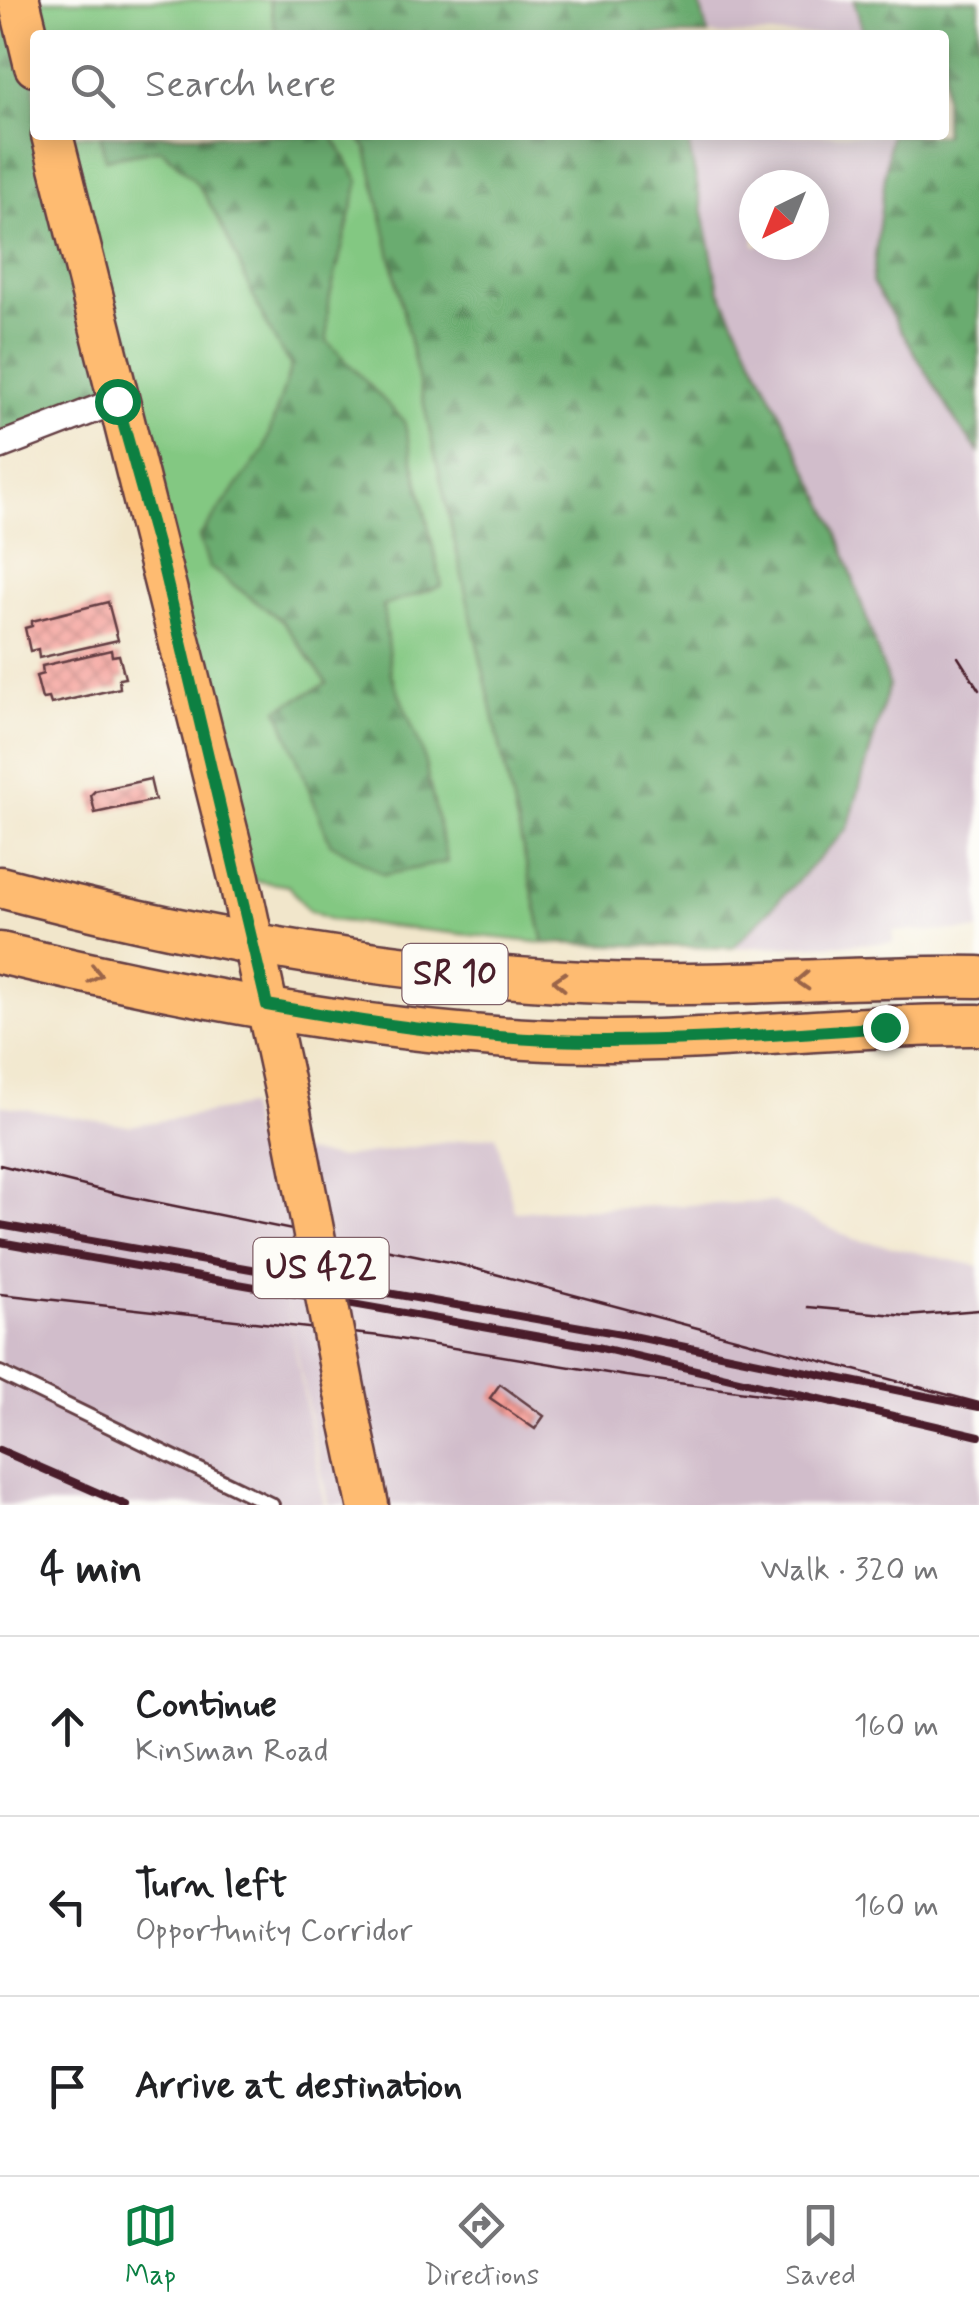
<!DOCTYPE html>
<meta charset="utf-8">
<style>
body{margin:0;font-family:Mynerve,sans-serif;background:#f2f2f2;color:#202124}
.compass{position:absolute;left:739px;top:170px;width:90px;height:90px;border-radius:50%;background:#fff;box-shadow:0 5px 25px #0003;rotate:223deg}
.stop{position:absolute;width:30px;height:30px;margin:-22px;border:8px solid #0b8043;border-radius:50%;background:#fff}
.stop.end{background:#0b8043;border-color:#fff;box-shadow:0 2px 10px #0008}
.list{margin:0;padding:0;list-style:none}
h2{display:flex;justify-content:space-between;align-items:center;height:130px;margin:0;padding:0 40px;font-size:42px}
h2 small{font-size:32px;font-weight:400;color:#757577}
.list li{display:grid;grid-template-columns:65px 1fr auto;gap:30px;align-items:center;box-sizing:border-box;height:180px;padding:0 40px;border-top:2px solid #e0e0e0}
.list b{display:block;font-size:38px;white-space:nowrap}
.list p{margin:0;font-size:32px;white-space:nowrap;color:#757577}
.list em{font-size:32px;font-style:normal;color:#757577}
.icon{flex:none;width:55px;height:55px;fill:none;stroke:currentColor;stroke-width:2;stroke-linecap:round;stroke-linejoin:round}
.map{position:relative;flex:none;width:979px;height:1505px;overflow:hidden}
.search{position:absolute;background:#fff;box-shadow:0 5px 25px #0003;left:30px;right:30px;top:30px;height:110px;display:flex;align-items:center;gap:25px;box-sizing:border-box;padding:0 35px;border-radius:10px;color:#757577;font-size:38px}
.sheet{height:670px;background:#fff}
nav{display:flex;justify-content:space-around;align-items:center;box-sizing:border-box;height:140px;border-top:2px solid #e0e0e0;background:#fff;font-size:28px;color:#757577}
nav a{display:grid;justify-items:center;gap:5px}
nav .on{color:#0b8043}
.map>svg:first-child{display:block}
.industrial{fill:#d1bdcb;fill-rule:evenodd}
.grass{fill:#83c882;stroke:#667456;stroke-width:2.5}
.forest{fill:url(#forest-firs);stroke:#5a664e;stroke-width:2.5}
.building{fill:url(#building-cross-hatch)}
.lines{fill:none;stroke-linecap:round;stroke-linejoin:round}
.lane-casing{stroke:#633d43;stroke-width:18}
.street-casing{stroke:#633d43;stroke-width:30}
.primary-casing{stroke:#633d43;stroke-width:45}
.lane{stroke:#fff;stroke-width:12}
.street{stroke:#fff;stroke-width:25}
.primary{stroke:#febb71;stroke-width:40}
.tram{stroke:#4a1f2b;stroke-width:2.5}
.rail{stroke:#4a1f2b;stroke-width:8}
.primary-bridge-casing{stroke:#633d43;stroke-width:45;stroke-linecap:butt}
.primary-bridge{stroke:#febb71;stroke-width:40}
.oneway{stroke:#9b654a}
.route{stroke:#0b8043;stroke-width:12}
.labels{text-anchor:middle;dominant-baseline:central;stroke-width:8;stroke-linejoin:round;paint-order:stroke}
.shield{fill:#fdfcf7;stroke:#806168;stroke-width:2.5}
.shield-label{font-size:35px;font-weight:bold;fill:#4a1f2b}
</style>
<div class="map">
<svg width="979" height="1505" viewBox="0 0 979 1505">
<defs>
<pattern id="forest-firs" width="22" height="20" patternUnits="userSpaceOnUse" patternTransform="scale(2.5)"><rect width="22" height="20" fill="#6aac70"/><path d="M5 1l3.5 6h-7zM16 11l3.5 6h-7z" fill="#598b5c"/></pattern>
<pattern id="building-cross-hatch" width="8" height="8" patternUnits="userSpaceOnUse" patternTransform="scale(2.5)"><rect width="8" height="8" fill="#f59e98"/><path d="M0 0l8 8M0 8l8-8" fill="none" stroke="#c8807c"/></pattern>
</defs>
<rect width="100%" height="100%" fill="#fdfcf7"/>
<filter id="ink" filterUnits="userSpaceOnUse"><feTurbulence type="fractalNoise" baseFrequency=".01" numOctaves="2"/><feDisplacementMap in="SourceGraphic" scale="20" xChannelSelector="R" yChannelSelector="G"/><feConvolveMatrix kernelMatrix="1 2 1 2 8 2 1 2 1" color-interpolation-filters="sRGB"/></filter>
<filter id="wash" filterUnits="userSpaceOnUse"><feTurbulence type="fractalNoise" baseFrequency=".0048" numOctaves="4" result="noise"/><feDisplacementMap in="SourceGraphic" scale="40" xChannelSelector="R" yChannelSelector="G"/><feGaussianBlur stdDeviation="2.25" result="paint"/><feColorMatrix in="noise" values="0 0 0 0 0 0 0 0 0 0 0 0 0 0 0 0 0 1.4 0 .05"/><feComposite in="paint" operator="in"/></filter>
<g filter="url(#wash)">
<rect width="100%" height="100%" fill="#f1e6cb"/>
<!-- industrial -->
<g class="industrial">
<polygon points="699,0 854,0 864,35 708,35"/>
<path d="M690 135H890L873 282 957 425 979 452V931H893V943L733 948 848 828 889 685 835 525 719 289 689 146ZM754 185H814V245H754Z"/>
<polygon points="0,1105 129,1126 248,1106 255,1144 338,1158 496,1135 514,1211 773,1202 854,1239 979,1266 979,1505 328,1505 282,1280 325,1505 0,1505"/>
</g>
<!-- grass -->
<g class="grass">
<polygon points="19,0 269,0 277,35 35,35"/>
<polygon points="52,135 356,135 367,148 544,943 331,920 308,910 289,886 239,878"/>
</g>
<!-- forest -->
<g class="forest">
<polygon points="0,0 35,66 35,135 117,401 0,446"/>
<polygon points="269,0 699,0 708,35 277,35"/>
<polygon points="854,0 979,0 979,452 958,425 872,282 890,135 944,135 944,35 864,35"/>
<path d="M100 135H332L359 181 328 304 327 341 404 421 442 586 383 606 391 674 422 750 447 862 384 875 330 843 278 709 327 683 282 621 209 567 199 537 264 450 291 366C252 310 237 243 199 187 190 173 173 161 161 149L105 159Z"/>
<polygon points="356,135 690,135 689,146 719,289 835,525 889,685 848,828 733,948 544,943 367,149"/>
</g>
<g id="blocks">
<!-- building -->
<g class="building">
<polygon points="108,602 118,640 39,658 38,649 30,651 25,628 32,626 32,621"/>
<polygon points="111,650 112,656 119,655 125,678 119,679 120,688 51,704 49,698 42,699 36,676 43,674 42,666"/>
<polygon points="150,779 155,800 95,813 91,795 95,791"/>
<polygon points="500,1384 544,1416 535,1429 490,1398"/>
</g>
</g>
</g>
<g filter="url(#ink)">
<use href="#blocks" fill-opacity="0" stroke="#633d43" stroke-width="2.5"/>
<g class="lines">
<defs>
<polyline id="lane" points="0,1373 272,1505"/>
<polyline id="street" points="0,446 117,401"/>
<g id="primary">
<polyline points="19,0 35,66"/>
<polyline points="52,135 239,878 290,1112"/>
<path d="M0 887C198 939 401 976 607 983 731 988 855 975 979 977"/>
<path d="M0 953C178 995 364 1032 547 1040 691 1046 835 1024 979 1025"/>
<polyline points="351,1424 368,1505"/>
</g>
</defs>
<!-- lane casing -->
<use href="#lane" class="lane-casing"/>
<!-- street casing -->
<use href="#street" class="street-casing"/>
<!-- primary casing -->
<use href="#primary" class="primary-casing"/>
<!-- lane -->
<use href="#lane" class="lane"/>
<!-- street -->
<use href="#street" class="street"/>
<!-- primary -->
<use href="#primary" class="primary"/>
<!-- tram -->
<g class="tram">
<polyline points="958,657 979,690"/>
<polyline points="0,1165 121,1195 454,1263 979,1403"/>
<polyline points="0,1294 380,1336 626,1376 857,1407"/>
<polyline points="808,1307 907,1316 979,1310"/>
</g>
<!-- rail -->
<g class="rail">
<polyline points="0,1225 627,1335 979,1407"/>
<polyline points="0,1242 597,1347 979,1436"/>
<polyline points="0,1450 126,1505"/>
</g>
<defs>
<polyline id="primary-bridge" points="290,1112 351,1424"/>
</defs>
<!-- primary-bridge casing -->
<use href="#primary-bridge" class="primary-bridge-casing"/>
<!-- primary-bridge -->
<use href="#primary-bridge" class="primary-bridge"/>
</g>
<!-- one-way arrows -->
<defs><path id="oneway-chevron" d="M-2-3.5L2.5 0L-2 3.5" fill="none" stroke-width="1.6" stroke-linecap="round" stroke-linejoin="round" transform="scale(2.5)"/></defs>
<g class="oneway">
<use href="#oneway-chevron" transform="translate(95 974) rotate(12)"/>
<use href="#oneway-chevron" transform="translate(560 981) rotate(-177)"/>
<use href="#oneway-chevron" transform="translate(803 981) rotate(177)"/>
</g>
</g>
<g class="lines" filter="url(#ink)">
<!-- route -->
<path class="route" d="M117 401 162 562 267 1005C360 1022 454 1036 548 1040 661 1044 773 1035 885 1027"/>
</g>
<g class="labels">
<!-- shield labels -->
<g class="shield">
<rect x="402.5" y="944" width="105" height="60" rx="8"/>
<rect x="253.5" y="1238" width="135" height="60" rx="8"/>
</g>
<g class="shield-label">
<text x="455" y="974">SR 10</text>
<text x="321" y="1268">US 422</text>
</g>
</g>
</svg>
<svg class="compass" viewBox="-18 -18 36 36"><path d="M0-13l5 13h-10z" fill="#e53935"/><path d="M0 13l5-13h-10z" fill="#757577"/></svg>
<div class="stop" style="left:117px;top:401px"></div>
<div class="stop end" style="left:885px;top:1027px"></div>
<div class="search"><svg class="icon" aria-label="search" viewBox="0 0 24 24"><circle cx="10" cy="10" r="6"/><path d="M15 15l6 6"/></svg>Search here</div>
</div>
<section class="sheet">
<h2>4 min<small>Walk · 320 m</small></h2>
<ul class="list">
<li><svg class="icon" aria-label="ahead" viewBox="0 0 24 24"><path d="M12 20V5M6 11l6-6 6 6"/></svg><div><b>Continue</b><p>Kinsman Road</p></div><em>160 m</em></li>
<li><svg class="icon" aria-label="left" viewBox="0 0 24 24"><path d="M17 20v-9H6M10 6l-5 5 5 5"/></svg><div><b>Turn left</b><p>Opportunity Corridor</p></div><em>160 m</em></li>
<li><svg class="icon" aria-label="arrive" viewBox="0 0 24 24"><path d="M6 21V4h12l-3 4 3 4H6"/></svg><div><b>Arrive at destination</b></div></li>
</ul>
</section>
<nav>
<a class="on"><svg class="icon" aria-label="map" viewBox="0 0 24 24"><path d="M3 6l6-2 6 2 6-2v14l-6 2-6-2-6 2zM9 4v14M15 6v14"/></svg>Map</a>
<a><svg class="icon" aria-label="directions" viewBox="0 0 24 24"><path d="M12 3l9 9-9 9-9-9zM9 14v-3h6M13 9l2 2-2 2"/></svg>Directions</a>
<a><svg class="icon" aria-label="saved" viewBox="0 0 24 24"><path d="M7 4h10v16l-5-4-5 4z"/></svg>Saved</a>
</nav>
